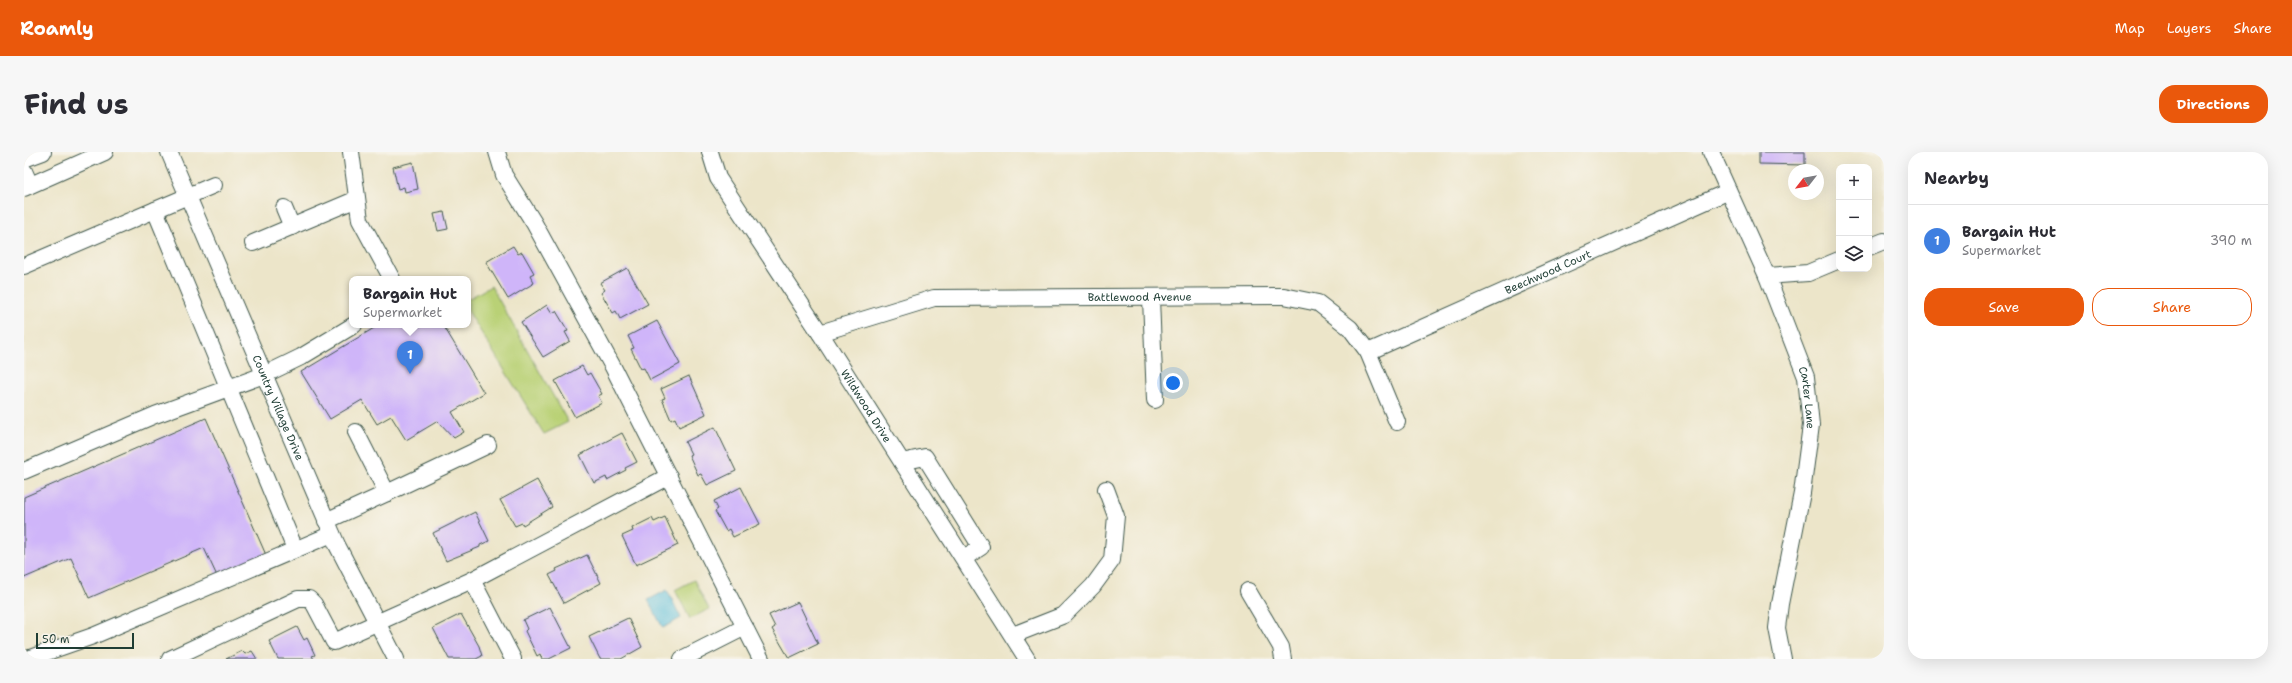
<!DOCTYPE html>
<meta charset="utf-8">
<style>
body{margin:0;font-family:"Shantell Sans",sans-serif;background:#f7f7f7;color:#2b2b33}
.controls{position:absolute;right:12px;top:12px;display:grid;overflow:hidden;border-radius:8px;box-shadow:0 4px 16px #0002}
.controls button{width:36px;height:36px;display:grid;place-items:center;padding:0;border:0;border-bottom:1px solid #e1e1e2;background:#fff;color:#2b2b33;font:20px sans-serif}
.compass{position:absolute;left:1764px;top:12px;width:36px;height:36px;border-radius:50%;background:#fff;box-shadow:0 4px 16px #0002;rotate:239deg}
.scale{position:absolute;left:12px;bottom:10px;width:98px;box-sizing:border-box;padding-left:4px;border:2px solid #1f3d34;border-top:0;font-size:11px;line-height:14px;white-space:nowrap;color:#1f3d34;-webkit-text-stroke:3px #f7f3e8;paint-order:stroke}
.you{position:absolute;left:1149px;top:231px;width:14px;height:14px;margin:-10px;border:3px solid #fff;border-radius:50%;background:#1a73e8;box-shadow:0 0 0 6px #1a73e833}
.badge{display:grid;place-items:center;width:26px;height:26px;border-radius:50%;background:#ea580c;color:#fff;font-size:13px;font-weight:700}
.pin{position:absolute;translate:-50% -33px;filter:drop-shadow(0 1px 2px #0008)}
.pin::after{content:'';position:absolute;top:21px;width:14px;height:12px;background:inherit;clip-path:polygon(0 0,100% 0,50% 100%)}
.popup{position:absolute;left:325px;top:124px;width:122px;height:52px;box-sizing:border-box;display:grid;place-content:center;border-radius:8px;background:#fff;filter:drop-shadow(0 1px 3px #0005);font-size:13px;white-space:nowrap;color:#7c7c81}
.popup b{font-size:15px;color:#2b2b33}
.popup::after{content:'';position:absolute;left:50%;top:100%;margin-left:-8px;border:8px solid transparent;border-top-color:#fff}
.list{margin:0;padding:0;list-style:none}
h2{display:flex;justify-content:space-between;align-items:center;height:52px;margin:0;padding:0 16px;font-size:17px}
h2 small{font-size:13px;font-weight:400;color:#7c7c81}
.list li{display:grid;grid-template-columns:26px 1fr auto;gap:12px;align-items:center;box-sizing:border-box;height:72px;padding:0 16px;border-top:1px solid #e1e1e2}
.list b{display:block;font-size:15px;white-space:nowrap}
.list p{margin:0;font-size:13px;white-space:nowrap;color:#7c7c81}
.list em{font-size:13px;font-style:normal;color:#7c7c81}
.actions{display:flex;gap:8px;padding:12px 16px}
.actions a{flex:1;padding:9px 0;border:1px solid #ea580c;border-radius:16px;text-align:center;font-size:14px;color:#ea580c}
.actions .main{background:#ea580c;color:#fff}
.icon{flex:none;width:22px;height:22px;fill:none;stroke:currentColor;stroke-width:2;stroke-linecap:round;stroke-linejoin:round}
.map{position:relative;flex:none;width:1860px;height:507px;overflow:hidden;border-radius:16px}
header{display:flex;align-items:center;gap:24px;box-sizing:border-box;height:56px;padding:0 20px;background:#ea580c;color:#fff}
header strong{font-size:19px}
nav{display:flex;gap:22px;margin-inline-start:auto;font-size:14px}
.intro{display:flex;align-items:center;justify-content:space-between;box-sizing:border-box;height:96px;padding:0 24px}
h1{margin:0;font-size:28px}
.button{padding:10px 18px;border-radius:16px;background:#ea580c;color:#fff;font-size:14px;font-weight:700}
main{display:flex;gap:24px;padding:0 24px}
aside{flex:1;background:#fff;border-radius:16px;box-shadow:0 4px 16px #0002}
.map>svg:first-child{display:block}
.green{fill:#b9d176;stroke:#6c8755}
.water{fill:#5ec0dc;stroke:#3e7e88}
.building{fill:#cfb5f9}
.lines{fill:none;stroke-linecap:round;stroke-linejoin:round}
.minor-casing{stroke:#3e564a;stroke-width:18}
.minor{stroke:#fff;stroke-width:16}
.labels{text-anchor:middle;dominant-baseline:central;stroke-width:3.5;stroke-linejoin:round;paint-order:stroke}
.street-label{font-size:11px;fill:#1f3d34;stroke:#f7f3e8}
</style>
<header>
<strong>Roamly</strong>
<nav><a>Map</a><a>Layers</a><a>Share</a></nav>
</header>
<div class="intro"><h1>Find us</h1><a class="button">Directions</a></div>
<main>
<div class="map">
<svg width="1860" height="507" viewBox="0 0 1860 507">
<rect width="100%" height="100%" fill="#f7f3e8"/>
<filter id="ink" filterUnits="userSpaceOnUse"><feTurbulence type="fractalNoise" baseFrequency=".025" numOctaves="2"/><feDisplacementMap in="SourceGraphic" scale="8" xChannelSelector="R" yChannelSelector="G"/><feConvolveMatrix kernelMatrix="1 2 1 2 8 2 1 2 1" color-interpolation-filters="sRGB"/></filter>
<filter id="wash" filterUnits="userSpaceOnUse"><feTurbulence type="fractalNoise" baseFrequency=".012" numOctaves="4" result="noise"/><feDisplacementMap in="SourceGraphic" scale="16" xChannelSelector="R" yChannelSelector="G"/><feGaussianBlur stdDeviation="0.9" result="paint"/><feColorMatrix in="noise" values="0 0 0 0 0 0 0 0 0 0 0 0 0 0 0 0 0 1.4 0 .05"/><feComposite in="paint" operator="in"/></filter>
<g filter="url(#wash)">
<rect width="100%" height="100%" fill="#ece5c9"/>
<!-- green -->
<g class="green">
<polygon points="467,134 544,270 520,282 444,159 444,147"/>
<polygon points="670,428 685,457 666,467 651,438"/>
</g>
<!-- water -->
<polygon class="water" points="643,438 657,466 639,476 624,448"/>
<g id="blocks">
<!-- building -->
<g class="building">
<polygon points="1735,0 1781,0 1781,13 1735,12"/>
<polygon points="389,10 394,37 381,40 380,35 374,37 369,15"/>
<polygon points="420,60 424,77 414,79 410,62"/>
<polygon points="489,94 494,102 498,100 510,121 506,123 510,131 484,147 462,110"/>
<polygon points="603,116 624,152 596,167 592,159 589,161 577,141 581,138 576,131"/>
<polygon points="523,153 528,161 532,159 544,179 541,180 546,189 519,205 497,170"/>
<polygon points="633,169 656,212 626,228 620,216 617,217 607,197 610,196 604,184"/>
<polygon points="355,173 419,173 460,241 428,260 440,280 430,286 414,269 382,288 367,264 353,272 338,248 306,267 277,220"/>
<polygon points="558,214 563,223 566,221 578,242 574,244 578,251 551,265 531,229"/>
<polygon points="665,224 682,262 655,275 651,266 647,268 638,247 641,246 637,237"/>
<polygon points="182,266 242,403 193,424 180,396 65,446 47,406 0,426 0,345"/>
<polygon points="691,275 712,319 683,333 677,322 674,323 665,303 667,302 661,290"/>
<polygon points="598,281 613,310 601,316 602,318 583,328 582,325 570,331 556,303"/>
<polygon points="513,328 528,355 499,373 498,371 491,374 476,348"/>
<polygon points="717,335 736,372 709,385 705,377 702,379 691,359 694,357 690,349"/>
<polygon points="451,360 465,389 456,393 456,395 422,409 409,381"/>
<polygon points="641,365 654,393 612,413 598,384 609,379 608,376 628,366 630,370"/>
<polygon points="563,403 577,431 540,451 525,423 533,419 532,417"/>
<polygon points="774,450 794,492 765,506 748,477 751,475 745,463"/>
<polygon points="526,455 547,496 525,507 518,507 516,502 513,504 501,479 503,477 499,468"/>
<polygon points="437,462 455,494 458,504 452,507 425,507 409,476"/>
<polygon points="604,466 618,495 597,507 576,507 565,485"/>
<polygon points="273,475 280,488 283,486 291,503 288,504 290,507 254,507 245,489"/>
<polygon points="218,499 221,502 228,499 233,507 202,507"/>
</g>
</g>
</g>
<g filter="url(#ink)">
<use href="#blocks" fill-opacity="0" stroke="#3e564a" stroke-width="1"/>
<g class="lines">
<defs>
<g id="minor">
<path id="s1" d="M145 0 313 393 372 507"/>
<polyline points="327,0 336,68 368,127"/>
<polyline points="473,0 480,23 510,71 589,215 737,507"/>
<path id="s2" d="M686 0 694 26 796 181 1003 507"/>
<path id="s3" d="M1687 0 1743 124 1782 225 1787 273 1778 341 1756 452 1753 476 1759 507"/>
<polyline points="0,7 19,0"/>
<polyline points="0,19 6,33"/>
<polyline points="0,36 81,0"/>
<polyline points="260,56 268,75"/>
<polyline points="131,58 190,33"/>
<polyline points="229,91 333,47"/>
<polyline points="1845,95 1860,89"/>
<polyline points="0,114 131,58 271,397"/>
<polyline points="1743,124 1784,121 1815,108"/>
<polyline points="1127,146 1131,248"/>
<path id="s4" d="M796 181 910 146 1260 144 1294 151 1326 176 1344 200 1373 270"/>
<path id="s5" d="M1344 200 1703 40"/>
<polyline points="878,310 901,305 957,395 940,406"/>
<polyline points="0,319 131,263 240,223 277,205 330,173"/>
<polyline points="363,341 464,293"/>
<polyline points="302,369 363,341 332,280"/>
<polyline points="448,428 489,507"/>
<polyline points="1224,439 1257,495 1259,507"/>
<polyline points="989,483 1040,463 1069,434 1088,408 1092,364 1082,337"/>
<polyline points="3,507 69,484 308,382"/>
<polyline points="146,507 274,447 285,447 290,452 310,490 448,428 645,324"/>
<polyline points="658,507 721,475"/>
</g>
</defs>
<!-- minor casing -->
<use href="#minor" class="minor-casing"/>
<!-- minor -->
<use href="#minor" class="minor"/>
</g>
</g>
<g class="labels">
<!-- street labels -->
<g class="street-label">
<text stroke="none"><textPath href="#s5" startOffset="197">Beechwood Court</textPath></text>
<text stroke="none"><textPath href="#s4" startOffset="325">Battlewood Avenue</textPath></text>
<text stroke="none"><textPath href="#s3" startOffset="265">Carter Lane</textPath></text>
<text stroke="none"><textPath href="#s2" startOffset="299">Wildwood Drive</textPath></text>
<text stroke="none"><textPath href="#s1" startOffset="278">Country Village Drive</textPath></text>
</g>
</g>
</svg>
<div class="controls">
<button>+</button>
<button>−</button>
<button><svg class="icon" aria-label="layers" viewBox="0 0 24 24"><path d="M12 4l9 5-9 5-9-5zM3 14l9 5 9-5"/></svg></button>
</div>
<svg class="compass" viewBox="-18 -18 36 36"><path d="M0-13l5 13h-10z" fill="#e53935"/><path d="M0 13l5-13h-10z" fill="#7c7c81"/></svg>
<div class="scale">50 m</div>
<div class="you"></div>
<div class="pin badge" style="left:386px;top:222px;background:#3f7fe0">1</div>
<div class="popup"><b>Bargain Hut</b>Supermarket</div>
</div>
<aside>
<h2>Nearby<small></small></h2>
<ul class="list">
<li><span class="badge" style="background:#3f7fe0">1</span><div><b>Bargain Hut</b><p>Supermarket</p></div><em>390 m</em></li>
</ul>
<div class="actions"><a class="main">Save</a><a>Share</a></div>
</aside>
</main>
